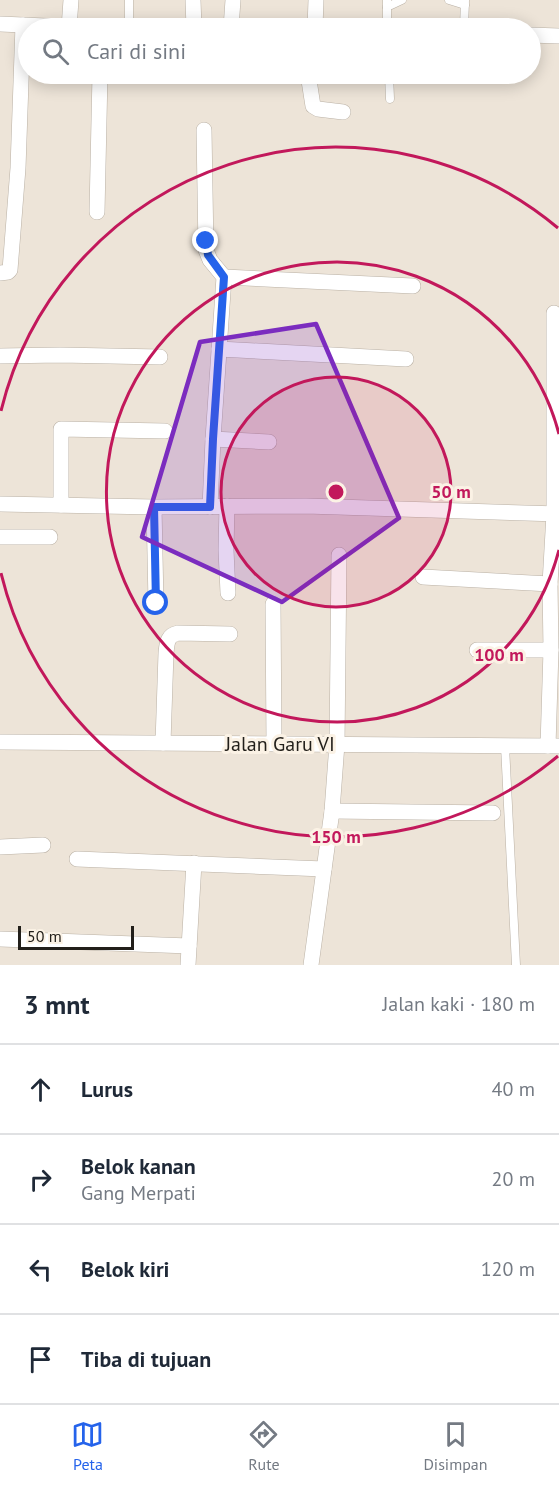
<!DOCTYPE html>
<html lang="id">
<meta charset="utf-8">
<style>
body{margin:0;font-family:"PT Sans",sans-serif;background:#f2f2f3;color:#1f2937}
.scale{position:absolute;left:18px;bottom:15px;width:116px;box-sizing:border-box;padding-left:6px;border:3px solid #221f1a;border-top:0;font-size:16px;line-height:21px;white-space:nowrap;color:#221f1a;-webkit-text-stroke:4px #fbf2e5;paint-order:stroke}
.stop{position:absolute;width:18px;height:18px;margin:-14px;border:4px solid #2563eb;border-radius:50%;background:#fff}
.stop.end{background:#2563eb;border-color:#fff;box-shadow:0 2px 6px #0008}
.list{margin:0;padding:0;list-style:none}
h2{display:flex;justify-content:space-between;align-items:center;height:78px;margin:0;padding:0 24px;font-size:26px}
h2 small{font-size:20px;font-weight:400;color:#747a83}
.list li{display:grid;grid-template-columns:39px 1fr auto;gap:18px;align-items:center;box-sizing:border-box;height:90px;padding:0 24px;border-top:2px solid #e0e1e3}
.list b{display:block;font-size:22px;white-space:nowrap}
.list p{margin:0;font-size:20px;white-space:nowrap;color:#747a83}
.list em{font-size:20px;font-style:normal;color:#747a83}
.icon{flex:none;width:33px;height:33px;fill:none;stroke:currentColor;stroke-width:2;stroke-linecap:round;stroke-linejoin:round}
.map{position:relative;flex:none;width:559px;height:965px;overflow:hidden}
.search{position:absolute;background:#fff;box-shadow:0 3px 15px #0003;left:18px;right:18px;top:18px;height:66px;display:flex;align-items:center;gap:15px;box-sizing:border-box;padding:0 21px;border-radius:33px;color:#747a83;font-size:22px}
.sheet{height:438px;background:#fff}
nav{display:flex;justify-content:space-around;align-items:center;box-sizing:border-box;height:84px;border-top:2px solid #e0e1e3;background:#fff;font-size:16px;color:#747a83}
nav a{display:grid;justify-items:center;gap:3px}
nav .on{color:#2563eb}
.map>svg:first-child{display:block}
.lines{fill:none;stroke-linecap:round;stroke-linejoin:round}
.service-casing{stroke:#bab1a5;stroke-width:9}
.minor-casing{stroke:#bab1a5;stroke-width:16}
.service{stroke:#fff;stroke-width:8}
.minor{stroke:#fff;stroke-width:15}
.route{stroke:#2563eb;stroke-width:8}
.marked{fill:#7b2cbf;fill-opacity:0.2;stroke:#7b2cbf;stroke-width:4.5;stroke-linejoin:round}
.ring{fill:none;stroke:#c2185b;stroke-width:3}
.labels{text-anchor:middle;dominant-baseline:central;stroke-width:6;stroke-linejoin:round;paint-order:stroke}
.street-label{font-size:20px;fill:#221f1a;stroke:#fbf2e5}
.centre{fill:#c2185b;stroke:#fbf2e5;stroke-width:3}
.ring-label{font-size:18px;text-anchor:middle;font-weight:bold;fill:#c2185b;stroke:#fbf2e5;stroke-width:6;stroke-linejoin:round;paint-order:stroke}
</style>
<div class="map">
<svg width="559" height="965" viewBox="0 0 559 965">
<rect width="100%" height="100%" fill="#ede4d8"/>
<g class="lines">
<defs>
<g id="service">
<polyline points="129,0 129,28"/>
<polyline points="387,0 387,28"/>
<polyline points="449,0 465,5"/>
<polyline points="387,7 402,0"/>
<polyline points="464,28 465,0"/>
<polyline points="389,74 390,99"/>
<polyline points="505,746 516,965"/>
</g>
<g id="minor">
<polyline points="193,0 194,28"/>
<polyline points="0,24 92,28"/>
<polyline points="69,28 71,0"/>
<polyline points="231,28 233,0"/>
<polyline points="315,28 316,0"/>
<polyline points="530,35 559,36"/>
<polyline points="308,74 313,106 318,109 343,112"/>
<polyline points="204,130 206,250 210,260 224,277 213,439 210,507"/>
<polyline points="97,212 100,74"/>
<polyline points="0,273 8,272 10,270 18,168 23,25"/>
<polyline points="224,277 413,286"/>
<polyline points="219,349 406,359"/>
<polyline points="0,356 60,355 160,357"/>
<polyline points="213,439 269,442"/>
<polyline points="0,504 154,507 306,506 559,514"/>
<polyline points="61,505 61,429 165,431"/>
<polyline points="227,506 226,550 228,593"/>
<polyline points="154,507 156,603"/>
<polyline points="0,537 50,537"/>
<polyline points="423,577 550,584"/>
<polyline points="273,604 274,744"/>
<polyline points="477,650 551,650"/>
<polyline points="0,742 559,746"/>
<path d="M163 743 166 653C167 644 167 635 178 633L230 634"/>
<polyline points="548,746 551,650 550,584 554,514 554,313"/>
<polyline points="332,811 493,813"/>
<polyline points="0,847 43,845"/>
<polyline points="77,859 324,869"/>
<polyline points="0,939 189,946"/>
<polyline points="188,965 194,863"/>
<polyline points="311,965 332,811 337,744 339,555"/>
</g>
</defs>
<!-- service casing -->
<use href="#service" class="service-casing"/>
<!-- minor casing -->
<use href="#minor" class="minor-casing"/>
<!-- service -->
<use href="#service" class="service"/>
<!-- minor -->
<use href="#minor" class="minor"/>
</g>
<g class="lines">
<!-- route -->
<polyline class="route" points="156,603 154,507 210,507 213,439 224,277 208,255 206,241"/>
</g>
<!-- marked area -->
<path class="marked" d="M316 324 399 518 282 602 142 537 200 342Z"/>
<!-- distance rings -->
<circle cx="336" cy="492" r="115" fill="#c2185b" fill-opacity=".12"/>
<g class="ring">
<circle cx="336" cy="492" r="115"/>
<path d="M559 550A230 230 0 1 1 559 434"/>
<path d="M558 756A345 345 0 0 1 1 573M1 411A345 345 0 0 1 558 228"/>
</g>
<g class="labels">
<!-- street labels -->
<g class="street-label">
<text x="280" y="744">Jalan Garu VI</text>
</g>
</g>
<circle cx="336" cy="492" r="9" class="centre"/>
<g class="ring-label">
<text x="451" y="498">50 m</text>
<text x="499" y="661">100 m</text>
<text x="336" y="843">150 m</text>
</g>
</svg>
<div class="scale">50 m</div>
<div class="stop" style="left:156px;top:603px"></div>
<div class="stop end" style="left:206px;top:241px"></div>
<div class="search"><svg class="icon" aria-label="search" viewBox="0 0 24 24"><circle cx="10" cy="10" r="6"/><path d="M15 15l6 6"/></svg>Cari di sini</div>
</div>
<section class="sheet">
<h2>3 mnt<small>Jalan kaki · 180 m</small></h2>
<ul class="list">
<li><svg class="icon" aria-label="ahead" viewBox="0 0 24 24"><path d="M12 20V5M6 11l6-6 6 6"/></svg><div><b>Lurus</b></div><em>40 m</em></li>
<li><svg class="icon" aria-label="right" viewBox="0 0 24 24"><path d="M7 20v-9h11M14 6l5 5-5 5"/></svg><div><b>Belok kanan</b><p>Gang Merpati</p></div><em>20 m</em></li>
<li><svg class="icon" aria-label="left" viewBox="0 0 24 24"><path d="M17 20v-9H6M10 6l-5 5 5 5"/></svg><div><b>Belok kiri</b></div><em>120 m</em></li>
<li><svg class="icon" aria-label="arrive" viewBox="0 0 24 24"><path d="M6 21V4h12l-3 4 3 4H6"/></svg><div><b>Tiba di tujuan</b></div></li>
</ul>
</section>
<nav>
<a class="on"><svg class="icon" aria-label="map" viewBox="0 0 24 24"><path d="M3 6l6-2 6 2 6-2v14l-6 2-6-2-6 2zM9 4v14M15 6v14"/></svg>Peta</a>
<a><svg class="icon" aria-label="directions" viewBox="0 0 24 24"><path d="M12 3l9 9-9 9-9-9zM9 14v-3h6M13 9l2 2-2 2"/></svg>Rute</a>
<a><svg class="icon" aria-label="saved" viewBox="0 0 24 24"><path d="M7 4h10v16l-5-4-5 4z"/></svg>Disimpan</a>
</nav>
